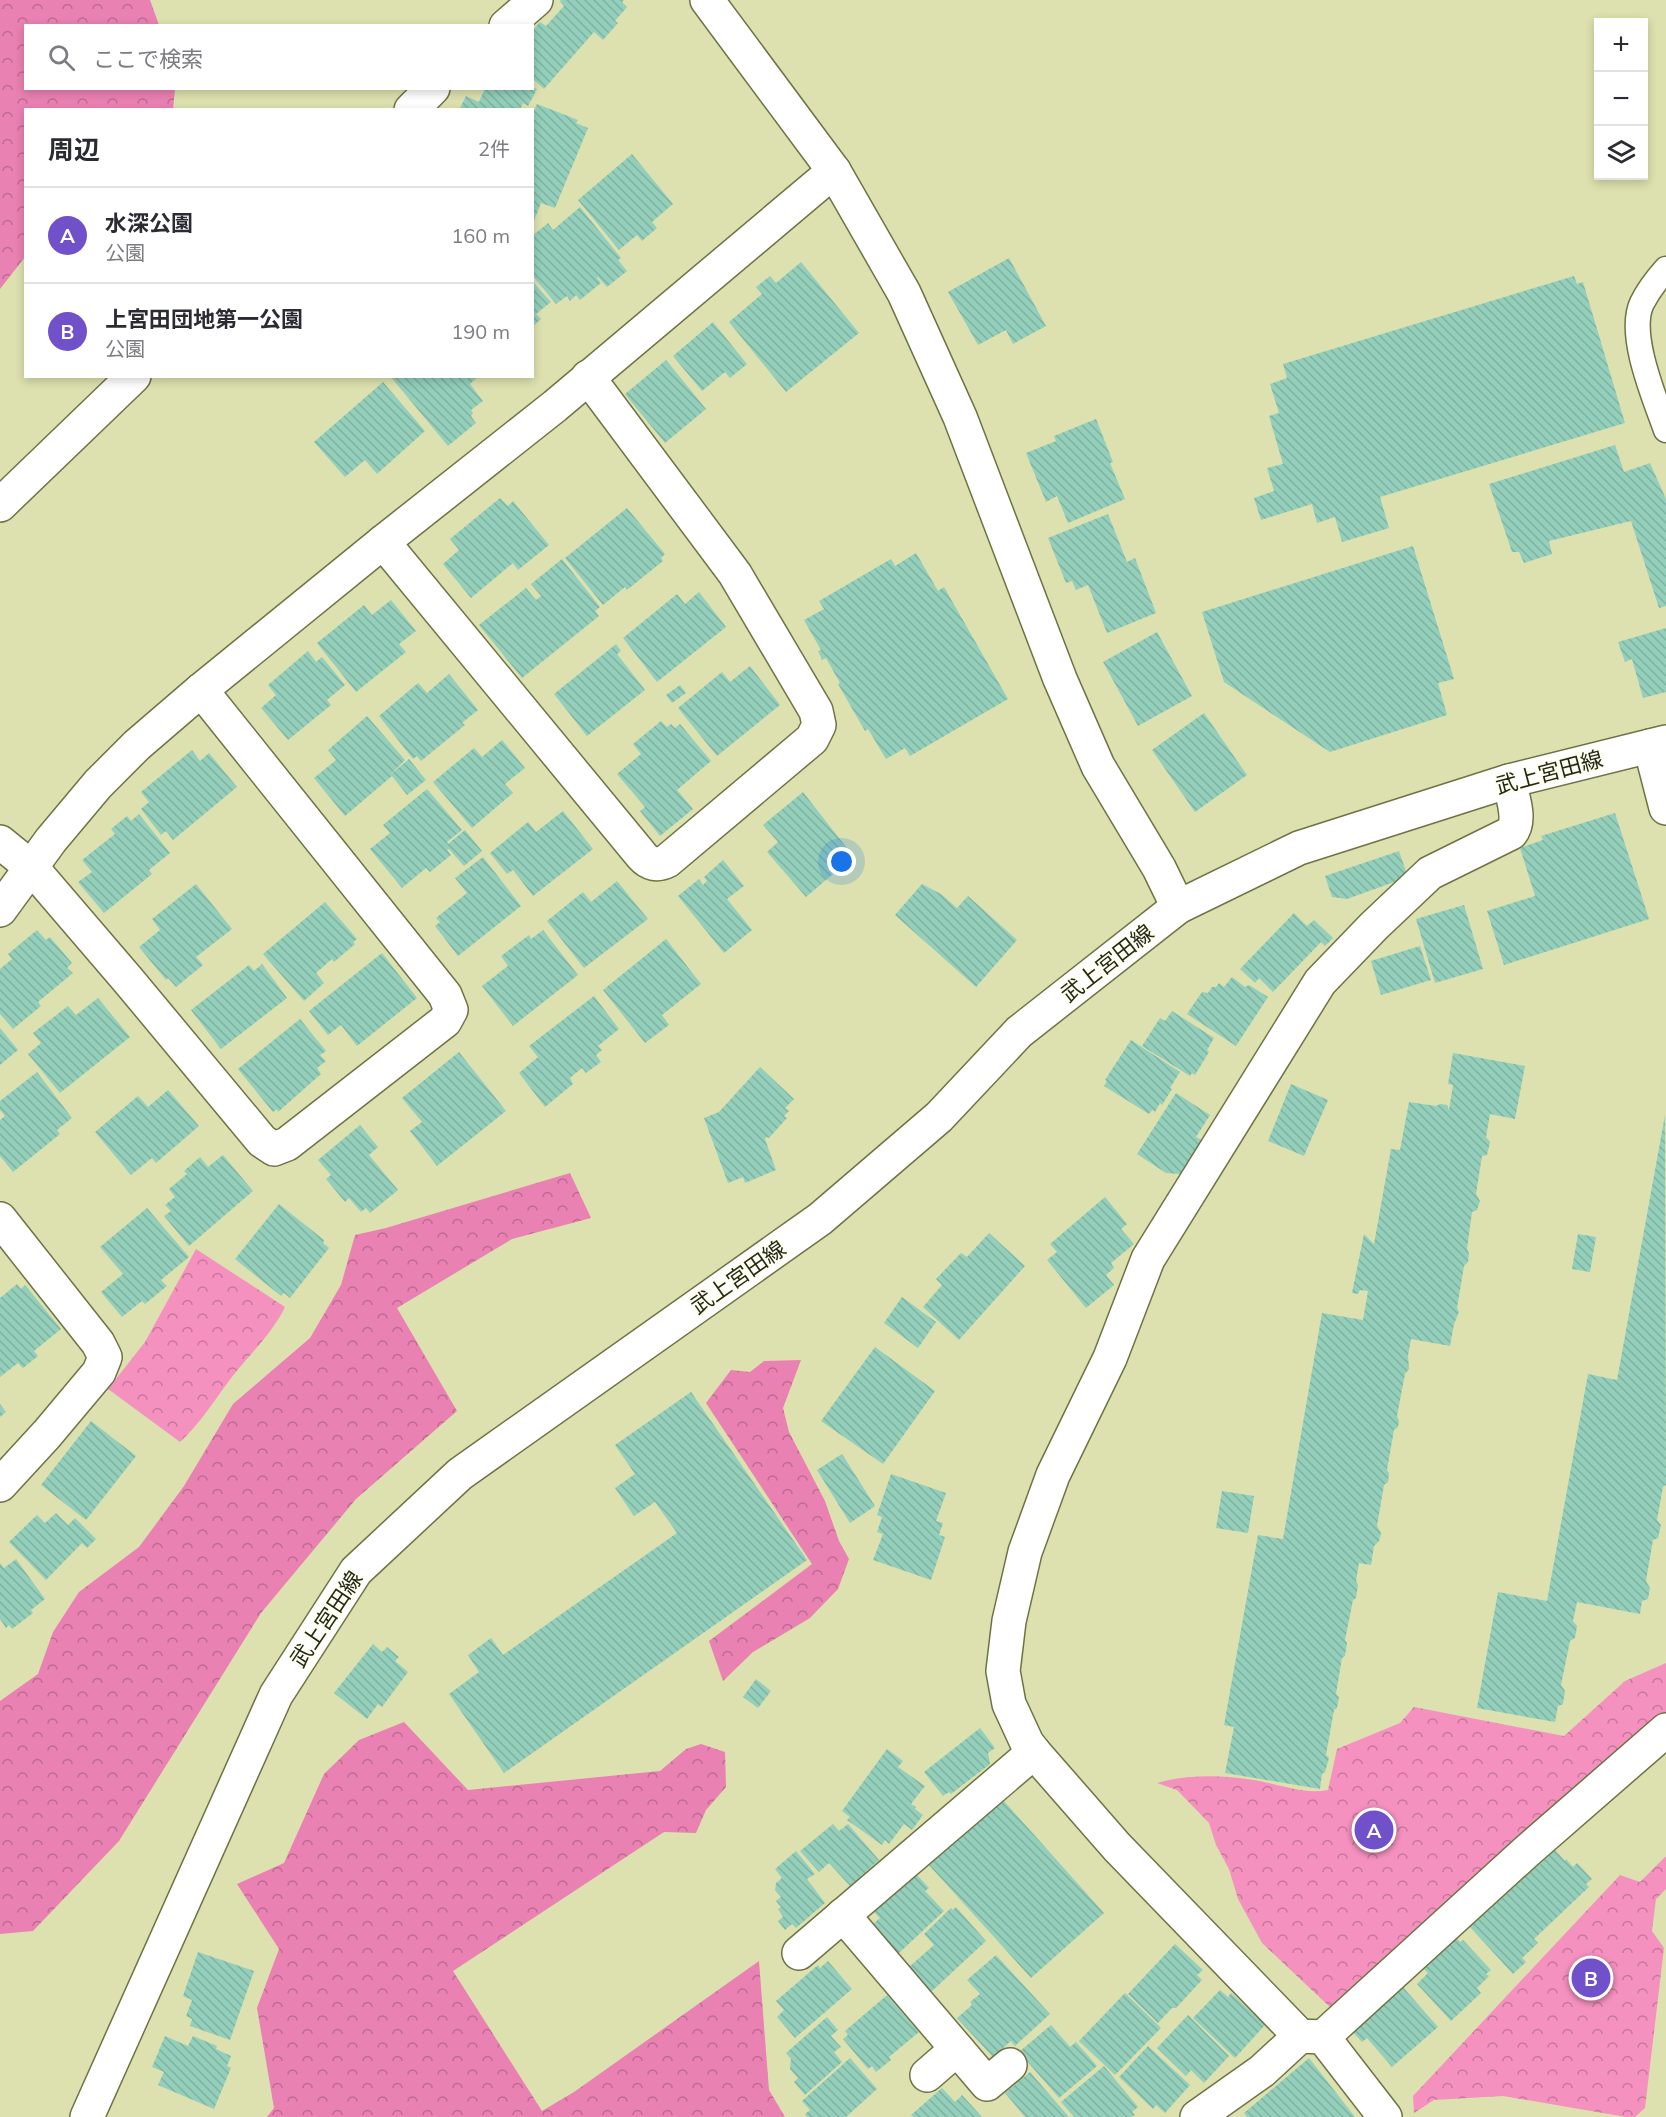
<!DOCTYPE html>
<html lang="ja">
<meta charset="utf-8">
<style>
body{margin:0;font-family:Mulish,"Noto Sans JP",sans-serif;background:#f2f2f3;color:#2b2b33}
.controls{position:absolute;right:18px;top:18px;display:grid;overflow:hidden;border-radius:0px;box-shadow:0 3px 9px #0003}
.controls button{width:54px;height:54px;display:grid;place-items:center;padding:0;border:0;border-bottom:2px solid #e1e1e2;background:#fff;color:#2b2b33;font:30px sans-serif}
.you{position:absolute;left:842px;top:862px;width:21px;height:21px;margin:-15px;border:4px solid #fff;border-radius:50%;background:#1a73e8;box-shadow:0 0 0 9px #1a73e833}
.badge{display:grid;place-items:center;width:39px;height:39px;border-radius:50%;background:#7151ca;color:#fff;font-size:20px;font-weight:700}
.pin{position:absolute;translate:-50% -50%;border:3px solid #fff;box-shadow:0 2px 6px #0006}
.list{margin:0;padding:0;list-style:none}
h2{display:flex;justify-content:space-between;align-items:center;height:78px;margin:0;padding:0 24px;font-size:26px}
h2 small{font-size:20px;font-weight:400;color:#7c7c81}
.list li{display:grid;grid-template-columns:39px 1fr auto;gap:18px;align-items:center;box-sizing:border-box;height:96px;padding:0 24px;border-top:2px solid #e1e1e2}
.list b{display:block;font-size:22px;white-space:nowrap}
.list p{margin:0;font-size:20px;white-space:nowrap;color:#7c7c81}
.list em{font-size:20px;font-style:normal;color:#7c7c81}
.icon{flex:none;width:33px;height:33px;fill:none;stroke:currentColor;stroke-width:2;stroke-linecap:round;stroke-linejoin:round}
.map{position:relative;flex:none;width:1666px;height:2117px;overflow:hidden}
.search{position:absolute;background:#fff;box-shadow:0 3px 9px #0003;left:24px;top:24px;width:510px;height:66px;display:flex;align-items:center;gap:15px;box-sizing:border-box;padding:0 21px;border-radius:0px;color:#7c7c81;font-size:22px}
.panel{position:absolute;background:#fff;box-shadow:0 3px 9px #0003;left:24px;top:108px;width:510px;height:270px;border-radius:0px}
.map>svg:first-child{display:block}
.forest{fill:url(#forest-crowns)}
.park{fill:url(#park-crowns)}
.building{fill:url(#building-back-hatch)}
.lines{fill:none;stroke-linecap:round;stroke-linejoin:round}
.lane-casing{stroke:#6f7244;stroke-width:27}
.street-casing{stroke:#6f7244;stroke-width:36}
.secondary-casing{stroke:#6f7244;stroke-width:36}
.lane{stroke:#fff;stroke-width:24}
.street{stroke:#fff;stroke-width:33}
.secondary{stroke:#fff;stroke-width:33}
.labels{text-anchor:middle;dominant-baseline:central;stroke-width:4.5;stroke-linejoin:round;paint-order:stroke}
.street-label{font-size:22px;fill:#262714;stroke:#fdfff0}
</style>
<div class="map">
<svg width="1666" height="2117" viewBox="0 0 1666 2117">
<defs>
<pattern id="forest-crowns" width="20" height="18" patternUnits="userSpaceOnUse" patternTransform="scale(1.5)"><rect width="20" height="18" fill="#e981b2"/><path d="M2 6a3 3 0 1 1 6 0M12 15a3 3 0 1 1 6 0" fill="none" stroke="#bd6a90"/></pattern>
<pattern id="park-crowns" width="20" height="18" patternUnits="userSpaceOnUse" patternTransform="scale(1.5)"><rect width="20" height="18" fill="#f591bf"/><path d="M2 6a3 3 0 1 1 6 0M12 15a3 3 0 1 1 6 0" fill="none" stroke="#c6769a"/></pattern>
<pattern id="building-back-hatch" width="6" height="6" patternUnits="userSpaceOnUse" patternTransform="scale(1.5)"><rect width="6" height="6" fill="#94cfbb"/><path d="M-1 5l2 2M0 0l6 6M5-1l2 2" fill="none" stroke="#7fb2a0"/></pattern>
</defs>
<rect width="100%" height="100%" fill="#dde1af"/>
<!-- forest -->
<g class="forest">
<polygon points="0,0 150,0 159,25 26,26 26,88 175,89 173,109 26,110 25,257 0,289"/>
<polygon points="570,1173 591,1218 512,1239 397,1308 457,1411 356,1499 261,1613 119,1841 33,1931 0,1934 0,1701 38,1674 53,1632 79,1592 139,1547 184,1486 233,1404 310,1338 341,1285 355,1235 386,1228"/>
<polygon points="801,1360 783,1408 789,1432 825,1501 839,1541 849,1559 838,1589 810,1618 753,1652 723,1681 709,1641 812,1564 706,1403 731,1370 750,1372 764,1361"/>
<polygon points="404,1722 468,1790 660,1771 686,1749 701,1744 725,1752 726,1787 706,1810 696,1833 664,1832 453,1971 542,2111 574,2092 759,1961 769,2090 785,2117 267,2117 274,2108 257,2008 279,1949 237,1884 284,1863 324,1774 359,1740"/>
</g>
<!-- park -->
<g class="park">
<path d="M196 1249 285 1307C273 1332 252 1352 235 1373 217 1396 201 1423 180 1442L108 1389 145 1342Z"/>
<path d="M1666 1663V1719L1333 2010 1262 1943 1238 1899 1229 1869 1216 1845 1209 1823 1177 1790 1157 1783C1188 1774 1222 1775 1254 1780 1279 1784 1304 1795 1328 1790L1337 1749 1400 1723 1414 1707 1564 1736 1625 1681Z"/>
<polygon points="1666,1856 1666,1889 1656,1899 1652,1931 1664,1948 1645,2108 1635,2117 1626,2117 1503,2096 1434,2100 1414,2113 1413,2096 1620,1875 1640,1882"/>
</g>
<!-- building -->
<g class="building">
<polygon points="561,0 624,0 622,2 627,7 615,21 618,23 603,40 594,32 544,89 532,78 532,31 540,22 546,26 564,6 560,1"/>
<polygon points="532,87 537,89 528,106 523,103 520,110 459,110 466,96 479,102 485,88 532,88"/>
<polygon points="537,104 578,120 576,123 588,128 555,208 541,203 533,223 532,115"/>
<polygon points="632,154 673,204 652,222 657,228 642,241 637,235 619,250 578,200"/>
<polygon points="580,207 621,258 618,260 627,271 607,287 598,277 597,278 601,283 580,300 576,295 570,301 567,296 556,304 532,275 532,236 548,223 553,230"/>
<polygon points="1009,258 1046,326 1013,344 1006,330 978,345 948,292"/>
<polygon points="801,262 859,333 786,392 729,322 762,294 756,287 770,276 776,283"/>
<polygon points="1574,276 1577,284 1583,282 1625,423 1380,497 1389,528 1342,542 1335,517 1317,523 1312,504 1261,520 1254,498 1274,491 1267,468 1283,464 1269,416 1279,413 1270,384 1287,378 1283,364"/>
<polygon points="532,281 551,302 536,314 541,319 532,327"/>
<polygon points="713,322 747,364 730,378 725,372 702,391 673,356"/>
<polygon points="666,360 706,409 665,443 625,394"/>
<polygon points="390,376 479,376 470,384 483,401 471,410 473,413 471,416 476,423 448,446"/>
<polygon points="383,382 425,431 377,474 365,460 345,477 314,442"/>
<polygon points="1096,419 1113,462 1110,463 1125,499 1068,523 1057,496 1046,502 1026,453 1056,441 1054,436"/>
<polygon points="1615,445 1624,472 1650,463 1666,499 1666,606 1659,608 1631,521 1549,541 1552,554 1524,563 1519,552 1512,552 1489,484"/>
<polygon points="500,498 508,506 513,501 549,545 518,570 513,563 471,598 443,564 459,550 450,539"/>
<polygon points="627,508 665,554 661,558 663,561 627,590 625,587 603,605 565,558"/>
<polygon points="1108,514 1127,562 1135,558 1156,613 1107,633 1088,585 1076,590 1072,581 1066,583 1048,538"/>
<polygon points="1413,546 1454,679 1438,683 1447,715 1330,752 1224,682 1202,612"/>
<polygon points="916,553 938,591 944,587 1008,699 910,756 905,748 886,759 868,729 865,731 838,684 840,683 826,658 822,660 818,651 821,650 804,620 824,609 819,601 891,559 895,566"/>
<polygon points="562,559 600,607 595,611 599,616 522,678 479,625 526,588 536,600 541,596 531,584"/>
<polygon points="699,592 726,627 657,682 623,638 677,594 685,604"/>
<polygon points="391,600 416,631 399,644 406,652 356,692 317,643 364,605 372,615"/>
<polygon points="1666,628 1666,692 1643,698 1632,659 1625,662 1618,642"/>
<polygon points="1157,632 1192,696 1138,726 1103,662"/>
<polygon points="616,644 621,651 617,654 645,690 587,736 554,694"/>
<polygon points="308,651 316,662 322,657 345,685 327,700 331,705 288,740 261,708 276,695 268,685"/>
<polygon points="750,666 780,705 717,756 678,708 722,672 730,682"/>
<polygon points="449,674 478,710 462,723 465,725 421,761 417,756 413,759 379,716 418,683 427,693"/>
<polygon points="680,685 686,693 672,703 666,695"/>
<polygon points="1204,713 1247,775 1195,812 1152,750"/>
<polygon points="367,716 405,760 390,775 409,759 426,780 407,795 392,776 345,816 314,778 336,760 328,750"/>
<polygon points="661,721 667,727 671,724 675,728 680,724 711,761 677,790 693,809 660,836 640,811 645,807 617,774 641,754 633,744"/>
<polygon points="502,740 525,768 505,784 513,793 472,828 433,782 474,748 482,757"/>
<polygon points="192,750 200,761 209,753 237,787 173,840 166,831 161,835 141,809 149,802 141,792"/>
<polygon points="427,789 462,830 447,842 448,844 465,830 482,851 464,866 449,849 447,850 451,855 430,872 426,868 402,888 370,849 390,833 383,825"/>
<polygon points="803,792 850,852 828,869 833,874 806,897 767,852 778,842 763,825"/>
<polygon points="563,811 593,849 533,896 513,870 507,874 490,853 528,822 536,832"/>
<polygon points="1615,813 1649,919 1504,965 1487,911 1535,896 1520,848 1543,840 1541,836"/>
<polygon points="139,814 170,853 149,870 152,874 104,913 78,882 92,872 82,860 115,834 111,829 127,816 131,821"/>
<polygon points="1399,851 1408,877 1347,899 1332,897 1325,876"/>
<polygon points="483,857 521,906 458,956 435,926 440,922 436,918 467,893 455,878"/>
<polygon points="723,860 744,886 727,899 752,930 724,953 678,896 699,879 703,885 707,881 704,877"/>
<polygon points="617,881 648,919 584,968 547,921 583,892 591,902"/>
<polygon points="196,884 232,929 196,957 203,965 176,987 168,978 166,980 139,947 160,930 152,919"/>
<polygon points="922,884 941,894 957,908 968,896 1017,940 976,987 895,915"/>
<polygon points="325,902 357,939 353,942 355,944 334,962 332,959 316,973 324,983 304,1001 263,954"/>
<polygon points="1464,905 1483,969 1435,983 1416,919"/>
<polygon points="1294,913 1307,926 1314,920 1333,938 1325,946 1321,942 1273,992 1259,978 1255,983 1240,969"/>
<polygon points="37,930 46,940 50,937 72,963 67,968 73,973 38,1002 41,1006 13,1029 0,1014 0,969 12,959 8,954"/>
<polygon points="543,930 578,975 513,1026 482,986 508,966 501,956 529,935 531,939"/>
<polygon points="666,939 701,984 662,1015 669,1025 645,1043 603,990"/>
<polygon points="1420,946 1431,980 1381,995 1371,961"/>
<polygon points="382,953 417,998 357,1046 341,1025 328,1035 309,1011"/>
<polygon points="262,964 287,998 221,1049 191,1010 249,965 254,971"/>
<polygon points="1232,977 1245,987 1249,985 1268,997 1236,1046 1187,1014 1202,992 1208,993 1212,987 1216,987 1219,983 1224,987"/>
<polygon points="594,996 619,1029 598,1046 602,1050 596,1055 601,1062 586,1073 582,1068 570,1078 573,1084 545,1107 519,1073 538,1057 529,1046"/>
<polygon points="98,998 130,1037 60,1093 28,1054 41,1043 33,1033 68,1006 76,1015"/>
<polygon points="1172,1011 1214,1038 1207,1050 1209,1052 1195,1075 1192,1073 1190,1076 1142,1046 1160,1018 1165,1021"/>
<polygon points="300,1019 326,1051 320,1055 326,1061 317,1068 321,1074 278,1112 277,1109 273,1112 238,1069"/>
<polygon points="0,1028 18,1050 0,1065"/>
<polygon points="1131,1040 1180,1072 1170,1088 1172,1089 1162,1105 1160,1103 1155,1112 1152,1110 1149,1114 1104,1086 1107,1081 1105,1080"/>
<polygon points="459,1052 506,1111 437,1166 410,1131 422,1122 402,1098"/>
<polygon points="1453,1053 1525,1066 1515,1119 1490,1114 1486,1137 1490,1142 1487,1155 1482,1156 1476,1194 1480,1201 1477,1210 1472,1212 1467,1249 1469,1253 1468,1262 1464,1266 1457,1308 1459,1312 1454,1324 1450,1346 1411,1339 1408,1356 1409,1369 1405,1374 1397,1416 1399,1421 1398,1427 1394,1430 1387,1470 1389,1473 1388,1482 1384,1485 1377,1526 1381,1533 1379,1541 1374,1546 1371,1565 1359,1563 1356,1581 1358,1585 1356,1598 1353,1600 1345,1640 1347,1643 1345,1656 1342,1658 1336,1694 1339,1697 1337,1708 1334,1710 1326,1755 1329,1758 1325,1772 1322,1774 1320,1789 1225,1773 1234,1727 1224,1725 1258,1535 1283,1539 1322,1313 1363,1320 1368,1291 1360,1290 1358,1294 1352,1293 1364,1234 1374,1244 1391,1149 1400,1150 1409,1102 1436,1106 1440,1104 1447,1105 1449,1110 1453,1085 1448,1084"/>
<polygon points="760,1067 794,1099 785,1108 789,1111 784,1116 787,1118 769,1138 766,1137 765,1139 776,1170 745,1183 743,1177 728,1183 704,1118 719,1112"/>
<polygon points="37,1072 72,1118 57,1130 60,1134 13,1172 0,1156 0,1120 5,1116 0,1110 0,1101"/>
<polygon points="1291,1084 1328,1100 1304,1156 1268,1141"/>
<polygon points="168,1090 199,1126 156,1163 152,1158 131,1175 95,1132 138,1096 148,1107"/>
<polygon points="1176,1093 1210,1115 1196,1137 1202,1140 1180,1174 1166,1173 1137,1154"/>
<polygon points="1665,1115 1666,1485 1663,1487 1657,1520 1661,1525 1658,1538 1653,1540 1646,1581 1650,1588 1648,1599 1642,1601 1640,1614 1577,1602 1573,1621 1577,1626 1575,1638 1570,1641 1561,1685 1565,1691 1563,1704 1558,1706 1555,1722 1477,1708 1498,1592 1547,1601 1588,1374 1617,1380"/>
<polygon points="360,1125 378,1147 369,1155 398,1190 370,1213 366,1208 361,1212 349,1198 345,1202 326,1179 331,1175 318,1160"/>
<polygon points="223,1155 253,1191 189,1246 164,1216 171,1211 165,1205 175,1197 169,1189 187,1174 184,1171 200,1157 208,1167"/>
<polygon points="1105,1197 1127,1224 1121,1229 1134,1244 1111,1263 1114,1268 1106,1275 1114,1285 1086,1308 1047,1260 1057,1252 1050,1244"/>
<polygon points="279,1204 324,1240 323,1243 329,1248 290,1298 284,1293 281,1296 235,1259"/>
<polygon points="147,1208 189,1257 161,1280 167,1286 145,1304 142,1301 122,1317 101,1292 123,1274 100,1247"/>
<polygon points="989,1233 1025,1266 959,1340 923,1307 942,1285 936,1279 961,1253 967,1257"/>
<polygon points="1578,1234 1596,1237 1590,1272 1572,1269"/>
<polygon points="17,1284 21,1289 25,1285 61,1329 34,1351 38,1356 23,1368 18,1363 0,1377 0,1298"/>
<polygon points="902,1297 936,1322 918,1348 884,1323"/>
<polygon points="875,1347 935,1391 883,1464 821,1421"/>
<polygon points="691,1392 807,1560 504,1773 449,1694 479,1672 468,1655 491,1638 503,1655 677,1533 655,1502 634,1516 615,1488 635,1474 615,1445"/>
<polygon points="0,1404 6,1412 0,1417"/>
<polygon points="91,1421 136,1456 86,1520 41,1485"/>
<polygon points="842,1454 875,1506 850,1523 817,1470"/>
<polygon points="891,1474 946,1493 936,1521 943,1523 939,1535 945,1537 931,1580 873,1560 883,1534 877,1532 882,1517 877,1515"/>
<polygon points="1222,1491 1254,1496 1248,1533 1216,1528"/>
<polygon points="56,1513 68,1525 75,1518 96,1539 87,1548 82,1543 46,1580 9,1542 37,1515 45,1523"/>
<polygon points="16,1559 45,1599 31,1610 33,1613 12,1629 9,1625 6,1628 0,1619 0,1563 4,1568"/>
<polygon points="373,1644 382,1652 387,1647 399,1657 395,1661 408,1672 382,1707 378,1704 367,1719 334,1693"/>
<polygon points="756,1679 771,1691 758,1708 743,1697"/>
<polygon points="980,1728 995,1748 988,1753 990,1764 951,1794 949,1792 943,1796 924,1772"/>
<polygon points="887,1749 903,1761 898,1767 925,1786 911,1804 916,1807 915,1809 923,1815 912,1830 904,1824 889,1844 885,1840 882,1845 847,1820 850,1817 842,1811"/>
<polygon points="1003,1800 1104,1913 1031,1978 928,1864"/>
<polygon points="833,1824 839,1831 848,1824 879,1860 850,1886 829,1863 819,1872 800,1851"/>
<polygon points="1555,1850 1565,1861 1566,1859 1573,1867 1577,1863 1592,1879 1586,1884 1589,1887 1534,1939 1538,1943 1522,1958 1526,1962 1513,1974 1470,1927"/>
<polygon points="796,1851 815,1874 807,1879 825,1903 796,1928 792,1924 785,1930 778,1921 783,1917 778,1909 781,1907 776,1901 781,1897 775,1890 776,1883 782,1878 775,1869"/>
<polygon points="915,1873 929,1888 925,1891 944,1911 899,1953 873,1924 880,1918 871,1909"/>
<polygon points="956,1907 986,1941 931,1992 909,1967 934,1945 924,1934 951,1908 953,1910"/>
<polygon points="1455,1936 1460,1942 1463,1940 1491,1970 1486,1974 1489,1976 1477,1988 1481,1993 1451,2021 1417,1984 1428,1973 1424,1969 1448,1947 1446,1945"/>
<polygon points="1175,1944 1203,1970 1197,1975 1202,1980 1176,2008 1172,2008 1158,2023 1128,1994"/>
<polygon points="198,1952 254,1971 230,2040 190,2026 192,2019 186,2016 192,2000 183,1996"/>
<polygon points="996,1955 1050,2014 1015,2046 1011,2041 993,2057 957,2018 972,2005 970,2002 980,1994 967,1980"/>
<polygon points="828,1961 852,1989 795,2038 777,2017 784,2010 776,2001 818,1965 820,1968"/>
<polygon points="1402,1986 1438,2027 1392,2067 1367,2038 1362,2042 1351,2030"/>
<polygon points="1220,1990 1228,1997 1231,1993 1265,2025 1235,2058 1193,2018"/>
<polygon points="1125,1993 1161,2028 1115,2075 1079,2041"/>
<polygon points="887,1995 919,2032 889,2057 891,2060 876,2072 872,2066 868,2069 843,2039 848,2035 845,2031"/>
<polygon points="1188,2015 1229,2056 1204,2083 1191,2070 1186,2076 1157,2048"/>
<polygon points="827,2017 838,2030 831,2036 841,2047 834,2052 842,2062 805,2095 794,2082 798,2078 790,2069 791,2059 786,2053"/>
<polygon points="1051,2025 1070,2047 1076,2042 1097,2066 1059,2098 1019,2052"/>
<polygon points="165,2036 188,2046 193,2036 217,2046 216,2049 231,2056 227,2066 231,2068 214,2109 158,2085 164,2072 152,2067"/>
<polygon points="1148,2046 1190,2085 1165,2113 1156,2105 1153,2109 1119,2077"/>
<polygon points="850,2058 877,2089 846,2117 807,2117 805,2114 810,2110 802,2101"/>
<polygon points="1309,2058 1355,2117 1247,2117 1244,2113"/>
<polygon points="1104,2066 1138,2107 1132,2112 1135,2115 1132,2117 1074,2117 1061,2102"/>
<polygon points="1030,2072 1069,2117 1025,2117 1005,2093"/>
<polygon points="942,2088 955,2102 962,2095 982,2117 913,2117 911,2115"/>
</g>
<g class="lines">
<defs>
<path id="lane" d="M1666 269C1657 279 1648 291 1642 303 1627 334 1655 399 1666 430"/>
<g id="street">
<polyline points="506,26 536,0"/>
<polyline points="411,110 433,88"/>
<polyline points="0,505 134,376"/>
<path d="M383 542 642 856C649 864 657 866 667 861L812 739 819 725 816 711 735 574 588 377"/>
<polyline points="1650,746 1666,808"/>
<polyline points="0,842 32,868 128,980 262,1141 274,1149 287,1144 445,1021 451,1010 445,995 201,690"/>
<polyline points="0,910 51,840 98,784 137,745 201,690 383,542 555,406 834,171"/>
<polyline points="0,1219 98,1343 105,1357 99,1372 47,1434 0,1485"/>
<polyline points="843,1915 987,2084 1010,2065"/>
<polyline points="799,1953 1034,1752"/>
<polyline points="1323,2037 1526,1852 1666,1730"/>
<polyline points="927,2075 957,2049"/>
<polyline points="1197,2117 1262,2071 1300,2036"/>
<path d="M1385 2117 1323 2037 1300 2036 1117 1847 1034 1752 1027 1743 1009 1704 1003 1671 1009 1621 1025 1552 1053 1475 1110 1358 1148 1259 1320 982 1374 926 1430 873 1511 833C1522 820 1512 796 1509 781"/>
</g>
<g id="secondary">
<polyline points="707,0 834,171 904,293 960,417 1060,679 1098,766 1159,868 1178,907"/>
<polyline points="87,2117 276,1695 356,1571 460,1474 820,1219 939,1117 1019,1032 1178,907 1299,848 1509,781 1666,742"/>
</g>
</defs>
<!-- lane casing -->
<use href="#lane" class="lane-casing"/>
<!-- street casing -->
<use href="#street" class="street-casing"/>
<!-- secondary casing -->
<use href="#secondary" class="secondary-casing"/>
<!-- lane -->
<use href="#lane" class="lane"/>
<!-- street -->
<use href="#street" class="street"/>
<!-- secondary -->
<use href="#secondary" class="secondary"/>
</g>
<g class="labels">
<!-- street labels -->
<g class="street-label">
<text transform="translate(1549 772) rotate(-15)">武上宮田線</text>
<text transform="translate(1107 963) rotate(-38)">武上宮田線</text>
<text transform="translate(738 1277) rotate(-35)">武上宮田線</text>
<text transform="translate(326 1619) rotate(-56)">武上宮田線</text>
</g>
</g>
</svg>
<div class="controls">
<button>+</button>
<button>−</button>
<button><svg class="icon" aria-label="layers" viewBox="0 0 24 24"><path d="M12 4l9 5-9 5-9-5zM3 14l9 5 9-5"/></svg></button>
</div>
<div class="you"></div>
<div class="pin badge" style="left:1374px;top:1830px">A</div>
<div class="pin badge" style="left:1591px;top:1978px">B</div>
<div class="search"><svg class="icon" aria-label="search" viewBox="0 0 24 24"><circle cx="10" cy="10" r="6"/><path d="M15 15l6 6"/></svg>ここで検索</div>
<section class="panel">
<h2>周辺<small>2件</small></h2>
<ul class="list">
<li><span class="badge">A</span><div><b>水深公園</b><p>公園</p></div><em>160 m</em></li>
<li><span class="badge">B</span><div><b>上宮田団地第一公園</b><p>公園</p></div><em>190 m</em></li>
</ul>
</section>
</div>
